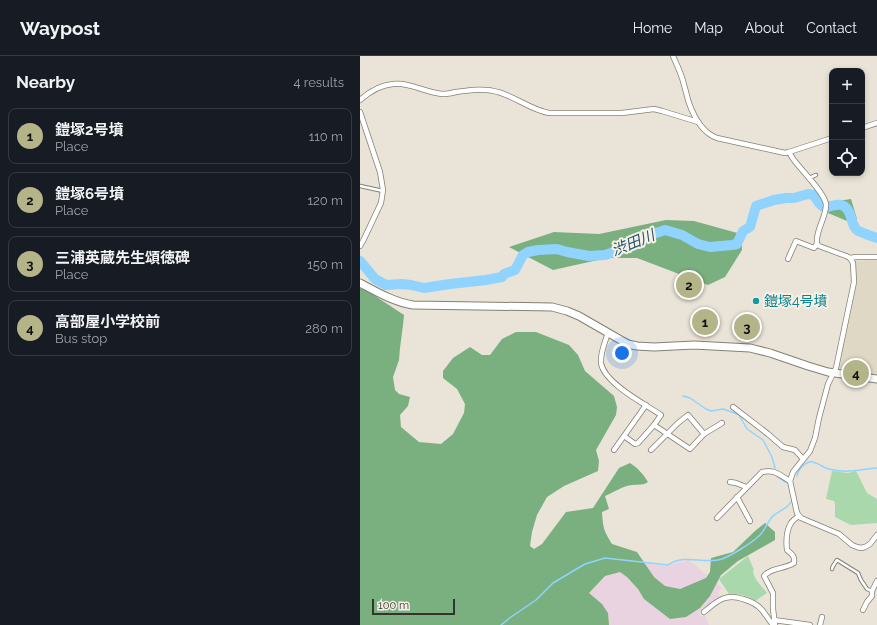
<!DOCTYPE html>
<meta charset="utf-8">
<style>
body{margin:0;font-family:Raleway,"Noto Sans JP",sans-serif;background:#20242c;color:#f1f3f6}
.controls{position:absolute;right:12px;top:12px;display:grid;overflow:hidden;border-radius:8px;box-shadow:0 2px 6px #0003}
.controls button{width:36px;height:36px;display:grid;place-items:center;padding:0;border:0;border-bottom:1px solid #363941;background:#171b24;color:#f1f3f6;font:20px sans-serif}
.scale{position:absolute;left:12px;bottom:10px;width:83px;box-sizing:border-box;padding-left:4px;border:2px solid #35332e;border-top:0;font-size:11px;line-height:14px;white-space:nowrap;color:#35332e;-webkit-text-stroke:3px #f6f1e4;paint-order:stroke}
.you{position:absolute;left:262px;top:297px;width:14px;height:14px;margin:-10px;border:3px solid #fff;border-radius:50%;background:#1a73e8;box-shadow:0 0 0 6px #1a73e833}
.badge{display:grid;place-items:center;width:26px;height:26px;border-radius:50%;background:#b3b488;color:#111;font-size:13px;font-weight:700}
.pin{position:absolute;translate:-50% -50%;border:2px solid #fff;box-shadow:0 1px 4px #0006}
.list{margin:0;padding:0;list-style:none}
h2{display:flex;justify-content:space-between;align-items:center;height:52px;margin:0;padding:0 16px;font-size:17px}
h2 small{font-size:13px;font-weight:400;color:#9ea1a6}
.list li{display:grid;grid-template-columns:26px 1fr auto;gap:12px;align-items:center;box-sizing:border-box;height:56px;margin:0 8px 8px;padding:0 8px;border:1px solid #363941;border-radius:8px}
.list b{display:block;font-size:15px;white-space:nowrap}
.list p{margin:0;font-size:13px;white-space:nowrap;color:#9ea1a6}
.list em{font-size:13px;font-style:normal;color:#9ea1a6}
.icon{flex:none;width:22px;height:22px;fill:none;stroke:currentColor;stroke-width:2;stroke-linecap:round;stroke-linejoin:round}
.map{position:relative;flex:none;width:517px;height:569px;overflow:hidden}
header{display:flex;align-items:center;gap:24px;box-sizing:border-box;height:56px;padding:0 20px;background:#171b24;border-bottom:1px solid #363941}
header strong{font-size:19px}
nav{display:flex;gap:22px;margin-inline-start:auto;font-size:14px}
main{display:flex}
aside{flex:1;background:#171b24}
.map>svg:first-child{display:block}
.industrial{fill:#e9d3e1}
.built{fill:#dfd8c4}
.green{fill:#a8d8ac}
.forest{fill:#7ab07f}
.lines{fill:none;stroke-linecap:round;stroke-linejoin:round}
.stream{stroke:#8fd3fe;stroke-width:1.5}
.river{stroke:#8fd3fe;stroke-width:10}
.lane-casing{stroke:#848074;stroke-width:4.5}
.street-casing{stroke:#848074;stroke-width:6}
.secondary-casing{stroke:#848074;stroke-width:9}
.lane{stroke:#fff;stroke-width:2.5}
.street{stroke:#fff;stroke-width:4.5}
.secondary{stroke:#fff;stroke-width:7}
.culture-dot{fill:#0f9aa8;stroke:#f6f1e4;stroke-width:1.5}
.labels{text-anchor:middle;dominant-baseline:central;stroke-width:4;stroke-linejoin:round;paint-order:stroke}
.culture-label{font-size:14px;fill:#0d838f;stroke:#f6f1e4;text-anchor:start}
.water-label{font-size:15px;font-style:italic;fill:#225573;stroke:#f6f1e4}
</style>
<header>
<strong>Waypost</strong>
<nav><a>Home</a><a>Map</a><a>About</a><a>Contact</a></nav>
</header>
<main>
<aside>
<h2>Nearby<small>4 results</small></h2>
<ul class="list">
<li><span class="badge">1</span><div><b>鎧塚2号墳</b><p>Place</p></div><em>110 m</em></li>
<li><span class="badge">2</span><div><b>鎧塚6号墳</b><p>Place</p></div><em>120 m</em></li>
<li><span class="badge">3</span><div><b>三浦英蔵先生頌徳碑</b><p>Place</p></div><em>150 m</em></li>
<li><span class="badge">4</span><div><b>高部屋小学校前</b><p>Bus stop</p></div><em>280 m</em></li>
</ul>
</aside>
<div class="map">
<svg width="517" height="569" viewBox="0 0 517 569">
<rect width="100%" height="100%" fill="#e9e4d7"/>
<!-- industrial -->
<polygon class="industrial" points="248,504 308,510 316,507 329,504 362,532 358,536 359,539 359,541 339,556 341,561 344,559 346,561 349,569 244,569 223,533"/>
<!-- built -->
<polygon class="built" points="517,204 517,319 481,313 479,310 496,224 495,205"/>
<!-- green -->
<g class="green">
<polygon points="472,415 488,417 496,415 507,437 517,443 517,467 491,469 475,461 475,448 474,445 466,443"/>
<path d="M388 500 394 514H393C393 523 402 530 407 537L395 545C389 540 378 537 369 538L359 523Z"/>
</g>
<!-- forest -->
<g class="forest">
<polygon points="491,143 497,163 487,165 468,157 471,146"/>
<polygon points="306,164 334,165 381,178 382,194 365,221 348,229 277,202 247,202 193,214 149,191 194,176 239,178"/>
<path d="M0 230 44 259 43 269 40 292 39 304 33 321 35 334 39 338 50 341 48 350 40 359 41 371 59 386 81 388 93 378 104 357 105 348 97 333 83 322V315L93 302 110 291 122 299H130L142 283 156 276H176L209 289 218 299 225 315 254 340 257 351 256 359 236 394 239 405 238 415 204 430 187 441 177 459 172 476 170 490 174 493 182 488 206 456 233 452 259 412 270 407C278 412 283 418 288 426 283 430 278 428 272 429 263 430 254 436 245 440L249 453 242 456C243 472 244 475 252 488L277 496 294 521 305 530 320 533 346 522 350 516 351 502 373 496 395 475 405 467 415 476V484L378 505 361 519 350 540 340 552 326 561 310 563 284 543 278 533 267 521 260 516 245 520 229 537 242 548 248 557 249 569H0Z"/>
</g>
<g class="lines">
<!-- stream -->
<g class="stream">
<polyline points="323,340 330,342 346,353 351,355 363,353 372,356 379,359 387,373 403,384 412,401 415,412"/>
<path d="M437 420C438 414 443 408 449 406 455 404 463 412 469 413 486 418 501 413 517 412"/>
<polyline points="418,421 425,426"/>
<path d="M141 569 151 561 176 544 193 527 225 508 245 502 308 509C324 498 340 507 358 504 367 503 393 486 400 479 405 474 407 467 412 461 418 455 427 453 431 446"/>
</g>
<!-- river -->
<path class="river" d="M0 205 15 223 26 229 42 228 51 229 64 232 90 228 126 224 142 221 144 218 155 214 163 199 168 196 178 194 197 193 207 196 229 200 245 199 272 190 278 187 287 180 305 174 322 179 338 188 350 191 372 189 377 188 383 175 390 171 396 150 414 144 426 142H434L448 138 454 139C456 142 458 147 461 149 468 155 476 145 484 150 493 156 490 168 497 174 501 177 512 180 517 182"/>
<defs>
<g id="lane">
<polyline points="449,122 456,119"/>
<polyline points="0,130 23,135"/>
<polyline points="472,513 473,510 477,504 498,517 501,524 507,533 512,535"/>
</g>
<g id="street">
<path d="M313 0C317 9 322 19 324 29 326 35 327 41 329 47 334 61 343 77 357 82L425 97 429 96C431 99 432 102 434 104 441 114 466 138 466 149 466 162 455 175 457 188L459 190 486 200 490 202 493 207 494 226 476 312 468 328 459 362 455 382 450 395 433 416 430 425 437 457 441 462 479 478 492 489 497 491 501 492 505 491 510 488 517 479"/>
<path d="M0 44C9 36 21 29 33 28 50 26 66 37 83 38 87 38 92 37 96 36 110 34 125 32 138 36 156 41 171 54 189 57H262L294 53 302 55 338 66"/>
<polyline points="0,56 20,116 23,134 21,147 3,185 0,190"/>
<polyline points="502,72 517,67"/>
<polyline points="429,96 472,82"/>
<polyline points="490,202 496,201 517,201"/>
<polyline points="428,203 436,185 454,192 457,188"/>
<path d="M248 277C245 286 240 297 241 307 244 327 285 348 301 359L294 369 278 387 275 388 264 380"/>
<polyline points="373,351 408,378 423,391 435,394 443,403"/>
<polyline points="294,369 330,393 344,378 362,367"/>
<polyline points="254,394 286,349"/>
<polyline points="291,394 318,367 328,359 344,378"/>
<polyline points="370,426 376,427 386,431"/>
<polyline points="377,441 390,465"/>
<path d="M357 462 402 416C415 413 419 419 430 425"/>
<polyline points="503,554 507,546 512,540 512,535 517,525"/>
<path d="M344 556C357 545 365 537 383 543 390 545 397 548 402 554 406 559 409 564 413 569"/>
<polyline points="414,564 450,569"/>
<path d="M415 569 413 553V537L404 520C410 512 425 513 434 507 435 500 432 498 427 494 426 485 426 475 431 467 433 464 436 462 439 460"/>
<polyline points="460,569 462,561"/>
</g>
<path id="secondary" d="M0 227C17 236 34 246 53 249L192 251 207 255 219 260 259 283 268 288 277 290 294 291 334 289 390 292 410 297 448 310 468 316 517 323"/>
</defs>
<!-- lane casing -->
<use href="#lane" class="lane-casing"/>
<!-- street casing -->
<use href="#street" class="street-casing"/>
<!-- secondary casing -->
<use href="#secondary" class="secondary-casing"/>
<!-- lane -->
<use href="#lane" class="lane"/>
<!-- street -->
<use href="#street" class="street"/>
<!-- secondary -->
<use href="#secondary" class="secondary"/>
</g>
<!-- markers -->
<circle class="culture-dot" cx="396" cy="245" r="4"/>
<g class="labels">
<!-- culture labels -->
<g class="culture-label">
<text x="404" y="245">鎧塚4号墳</text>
</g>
<!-- water labels -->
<g class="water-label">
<text transform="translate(273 187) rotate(-22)">渋田川</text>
</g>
</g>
</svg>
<div class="controls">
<button>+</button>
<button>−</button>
<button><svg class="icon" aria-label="locate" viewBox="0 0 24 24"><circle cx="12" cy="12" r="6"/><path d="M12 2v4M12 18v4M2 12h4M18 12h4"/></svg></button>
</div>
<div class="scale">100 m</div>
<div class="you"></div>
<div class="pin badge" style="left:345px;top:266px">1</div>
<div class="pin badge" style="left:329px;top:229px">2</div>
<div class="pin badge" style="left:387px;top:271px">3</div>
<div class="pin badge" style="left:496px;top:317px">4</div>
</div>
</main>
